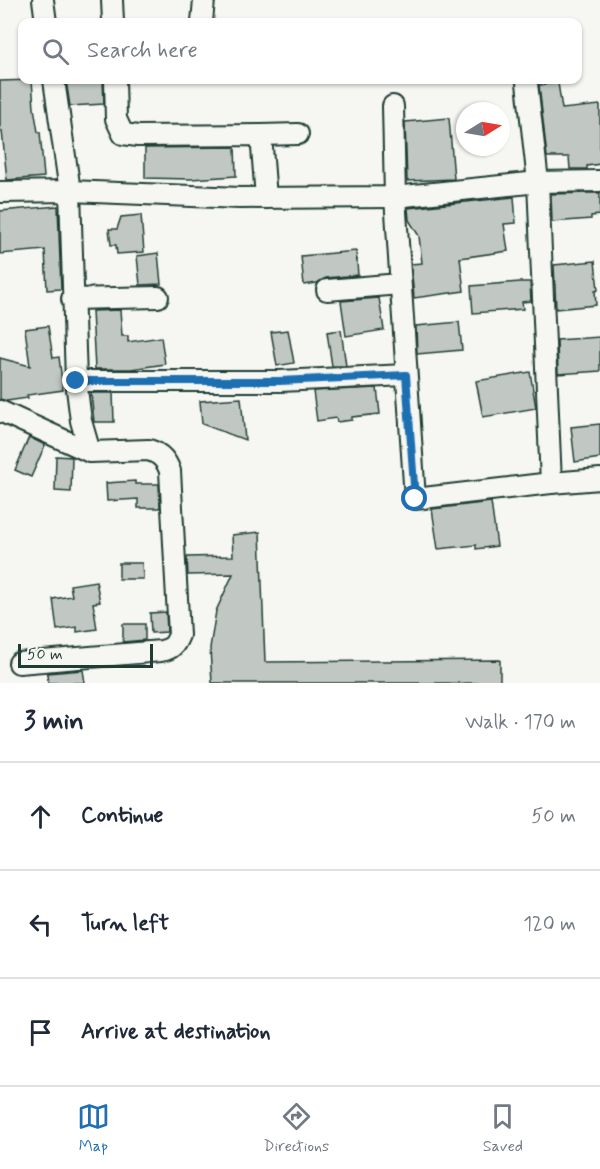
<!DOCTYPE html>
<meta charset="utf-8">
<style>
body{margin:0;font-family:Mynerve,sans-serif;background:#f2f2f3;color:#1f2937}
.compass{position:absolute;left:456px;top:102px;width:54px;height:54px;border-radius:50%;background:#fff;box-shadow:0 2px 4px #0004;rotate:79deg}
.scale{position:absolute;left:18px;bottom:15px;width:135px;box-sizing:border-box;padding-left:6px;border:3px solid #1f3d34;border-top:0;font-size:16px;line-height:21px;white-space:nowrap;color:#1f3d34;-webkit-text-stroke:4px #f6f6f2;paint-order:stroke}
.stop{position:absolute;width:18px;height:18px;margin:-14px;border:4px solid #1f6fb2;border-radius:50%;background:#fff}
.stop.end{background:#1f6fb2;border-color:#fff;box-shadow:0 2px 6px #0008}
.list{margin:0;padding:0;list-style:none}
h2{display:flex;justify-content:space-between;align-items:center;height:78px;margin:0;padding:0 24px;font-size:26px}
h2 small{font-size:20px;font-weight:400;color:#747a83}
.list li{display:grid;grid-template-columns:39px 1fr auto;gap:18px;align-items:center;box-sizing:border-box;height:108px;padding:0 24px;border-top:2px solid #e0e1e3}
.list b{display:block;font-size:22px;white-space:nowrap}
.list em{font-size:20px;font-style:normal;color:#747a83}
.icon{flex:none;width:33px;height:33px;fill:none;stroke:currentColor;stroke-width:2;stroke-linecap:round;stroke-linejoin:round}
.map{position:relative;flex:none;width:600px;height:683px;overflow:hidden}
.search{position:absolute;background:#fff;box-shadow:0 2px 4px #0004;left:18px;right:18px;top:18px;height:66px;display:flex;align-items:center;gap:15px;box-sizing:border-box;padding:0 21px;border-radius:12px;color:#747a83;font-size:22px}
.sheet{height:402px;background:#fff}
nav{display:flex;justify-content:space-around;align-items:center;box-sizing:border-box;height:84px;border-top:2px solid #e0e1e3;background:#fff;font-size:16px;color:#747a83}
nav a{display:grid;justify-items:center;gap:3px}
nav .on{color:#1f6fb2}
.map>svg:first-child{display:block}
.building{fill:#c1c8c3;stroke:#1f3d34;stroke-width:1.5}
.lines{fill:none;stroke-linecap:round;stroke-linejoin:round}
.minor-casing{stroke:#1f3d34;stroke-width:24}
.minor{stroke:#f6f6f2;stroke-width:20}
.route{stroke:#1f6fb2;stroke-width:8}
</style>
<div class="map">
<svg width="600" height="683" viewBox="0 0 600 683">
<rect width="100%" height="100%" fill="#f6f6f2"/>
<filter id="ink" filterUnits="userSpaceOnUse"><feTurbulence type="fractalNoise" baseFrequency=".0167" numOctaves="2"/><feDisplacementMap in="SourceGraphic" scale="12" xChannelSelector="R" yChannelSelector="G"/><feConvolveMatrix kernelMatrix="1 2 1 2 8 2 1 2 1" color-interpolation-filters="sRGB"/></filter>
<g filter="url(#ink)">
<!-- building -->
<g class="building">
<polygon points="32,80 34,108 38,132 40,132 44,177 7,180 2,131 0,132 0,81"/>
<polygon points="66,80 103,80 104,104 70,106"/>
<polygon points="558,83 562,109 600,105 600,164 587,166 587,169 570,169 569,157 547,157 539,85"/>
<polygon points="449,118 454,179 407,181 405,122"/>
<polygon points="235,147 236,176 190,179 145,178 145,148"/>
<polygon points="589,193 600,193 600,215 591,216 591,219 552,222 551,194"/>
<polygon points="514,197 516,223 504,224 508,251 460,258 464,291 414,298 411,264 422,263 419,236 409,220 408,208"/>
<polygon points="58,206 61,289 47,290 45,250 0,254 0,211"/>
<polygon points="141,215 144,252 117,254 116,245 111,245 109,229 117,229 121,217"/>
<polygon points="356,251 358,275 326,278 317,283 304,285 301,256"/>
<polygon points="158,253 161,284 140,285 137,256"/>
<polygon points="595,261 598,290 595,291 596,305 556,309 554,265"/>
<polygon points="520,282 530,282 531,301 522,302 523,309 473,313 471,286"/>
<polygon points="379,298 384,330 346,336 341,301"/>
<polygon points="120,310 122,336 128,336 128,342 161,337 165,364 131,369 95,369 92,311"/>
<polygon points="459,322 462,350 417,354 416,326"/>
<polygon points="48,326 53,358 59,357 63,390 27,395 28,398 7,401 0,399 0,358 30,366 25,329"/>
<polygon points="288,330 294,363 277,366 271,332"/>
<polygon points="341,330 346,366 332,366 327,332"/>
<polygon points="600,337 600,371 558,374 557,340"/>
<polygon points="530,372 536,408 483,417 476,381"/>
<polygon points="377,388 380,414 352,417 352,420 337,422 336,418 317,421 313,391"/>
<polygon points="91,393 113,393 114,422 94,422"/>
<polygon points="241,398 245,440 202,424 200,401"/>
<polygon points="600,424 600,458 575,462 571,427"/>
<polygon points="29,437 45,445 31,477 15,470"/>
<polygon points="56,456 72,457 71,492 55,491"/>
<polygon points="135,481 135,484 159,484 160,508 138,508 138,499 107,501 106,483"/>
<polygon points="491,502 497,546 476,549 476,545 438,549 432,509"/>
<polygon points="260,532 265,662 500,660 500,683 212,683 210,648 216,611 233,574 188,575 187,557 233,556 232,535"/>
<polygon points="119,563 142,563 143,579 119,579"/>
<polygon points="96,581 100,602 93,603 97,629 77,632 77,627 57,630 53,599 72,596 70,585"/>
<polygon points="166,612 167,632 151,633 150,613"/>
<polygon points="123,624 145,624 145,640 123,642"/>
<polygon points="83,670 85,683 48,683 47,673"/>
</g>
<g class="lines">
<defs>
<g id="minor">
<polyline points="43,0 46,22"/>
<polyline points="112,0 113,22"/>
<polyline points="202,22 204,0"/>
<polyline points="54,80 70,191 76,381 280,381 406,375"/>
<polyline points="115,80 116,119 123,134 138,136 261,135 266,198"/>
<polyline points="527,83 538,182 551,483 600,479"/>
<polyline points="393,106 395,197 415,499 551,483"/>
<polyline points="261,135 298,134"/>
<polyline points="0,192 70,191 240,198 395,197 538,182 600,181"/>
<polyline points="327,290 400,284"/>
<polyline points="72,299 158,297"/>
<polyline points="76,381 81,421 90,452"/>
<path d="M0 411 90 452 149 450C161 454 166 460 170 471L179 635C175 645 172 649 161 651L19 663"/>
</g>
</defs>
<!-- minor casing -->
<use href="#minor" class="minor-casing"/>
<!-- minor -->
<use href="#minor" class="minor"/>
</g>
</g>
<g class="lines" filter="url(#ink)">
<!-- route -->
<polyline class="route" points="76,381 280,381 406,375 415,499"/>
</g>
</svg>
<svg class="compass" viewBox="-18 -18 36 36"><path d="M0-13l5 13h-10z" fill="#e53935"/><path d="M0 13l5-13h-10z" fill="#747a83"/></svg>
<div class="scale">50 m</div>
<div class="stop" style="left:415px;top:499px"></div>
<div class="stop end" style="left:76px;top:381px"></div>
<div class="search"><svg class="icon" aria-label="search" viewBox="0 0 24 24"><circle cx="10" cy="10" r="6"/><path d="M15 15l6 6"/></svg>Search here</div>
</div>
<section class="sheet">
<h2>3 min<small>Walk · 170 m</small></h2>
<ul class="list">
<li><svg class="icon" aria-label="ahead" viewBox="0 0 24 24"><path d="M12 20V5M6 11l6-6 6 6"/></svg><div><b>Continue</b></div><em>50 m</em></li>
<li><svg class="icon" aria-label="left" viewBox="0 0 24 24"><path d="M17 20v-9H6M10 6l-5 5 5 5"/></svg><div><b>Turn left</b></div><em>120 m</em></li>
<li><svg class="icon" aria-label="arrive" viewBox="0 0 24 24"><path d="M6 21V4h12l-3 4 3 4H6"/></svg><div><b>Arrive at destination</b></div></li>
</ul>
</section>
<nav>
<a class="on"><svg class="icon" aria-label="map" viewBox="0 0 24 24"><path d="M3 6l6-2 6 2 6-2v14l-6 2-6-2-6 2zM9 4v14M15 6v14"/></svg>Map</a>
<a><svg class="icon" aria-label="directions" viewBox="0 0 24 24"><path d="M12 3l9 9-9 9-9-9zM9 14v-3h6M13 9l2 2-2 2"/></svg>Directions</a>
<a><svg class="icon" aria-label="saved" viewBox="0 0 24 24"><path d="M7 4h10v16l-5-4-5 4z"/></svg>Saved</a>
</nav>
